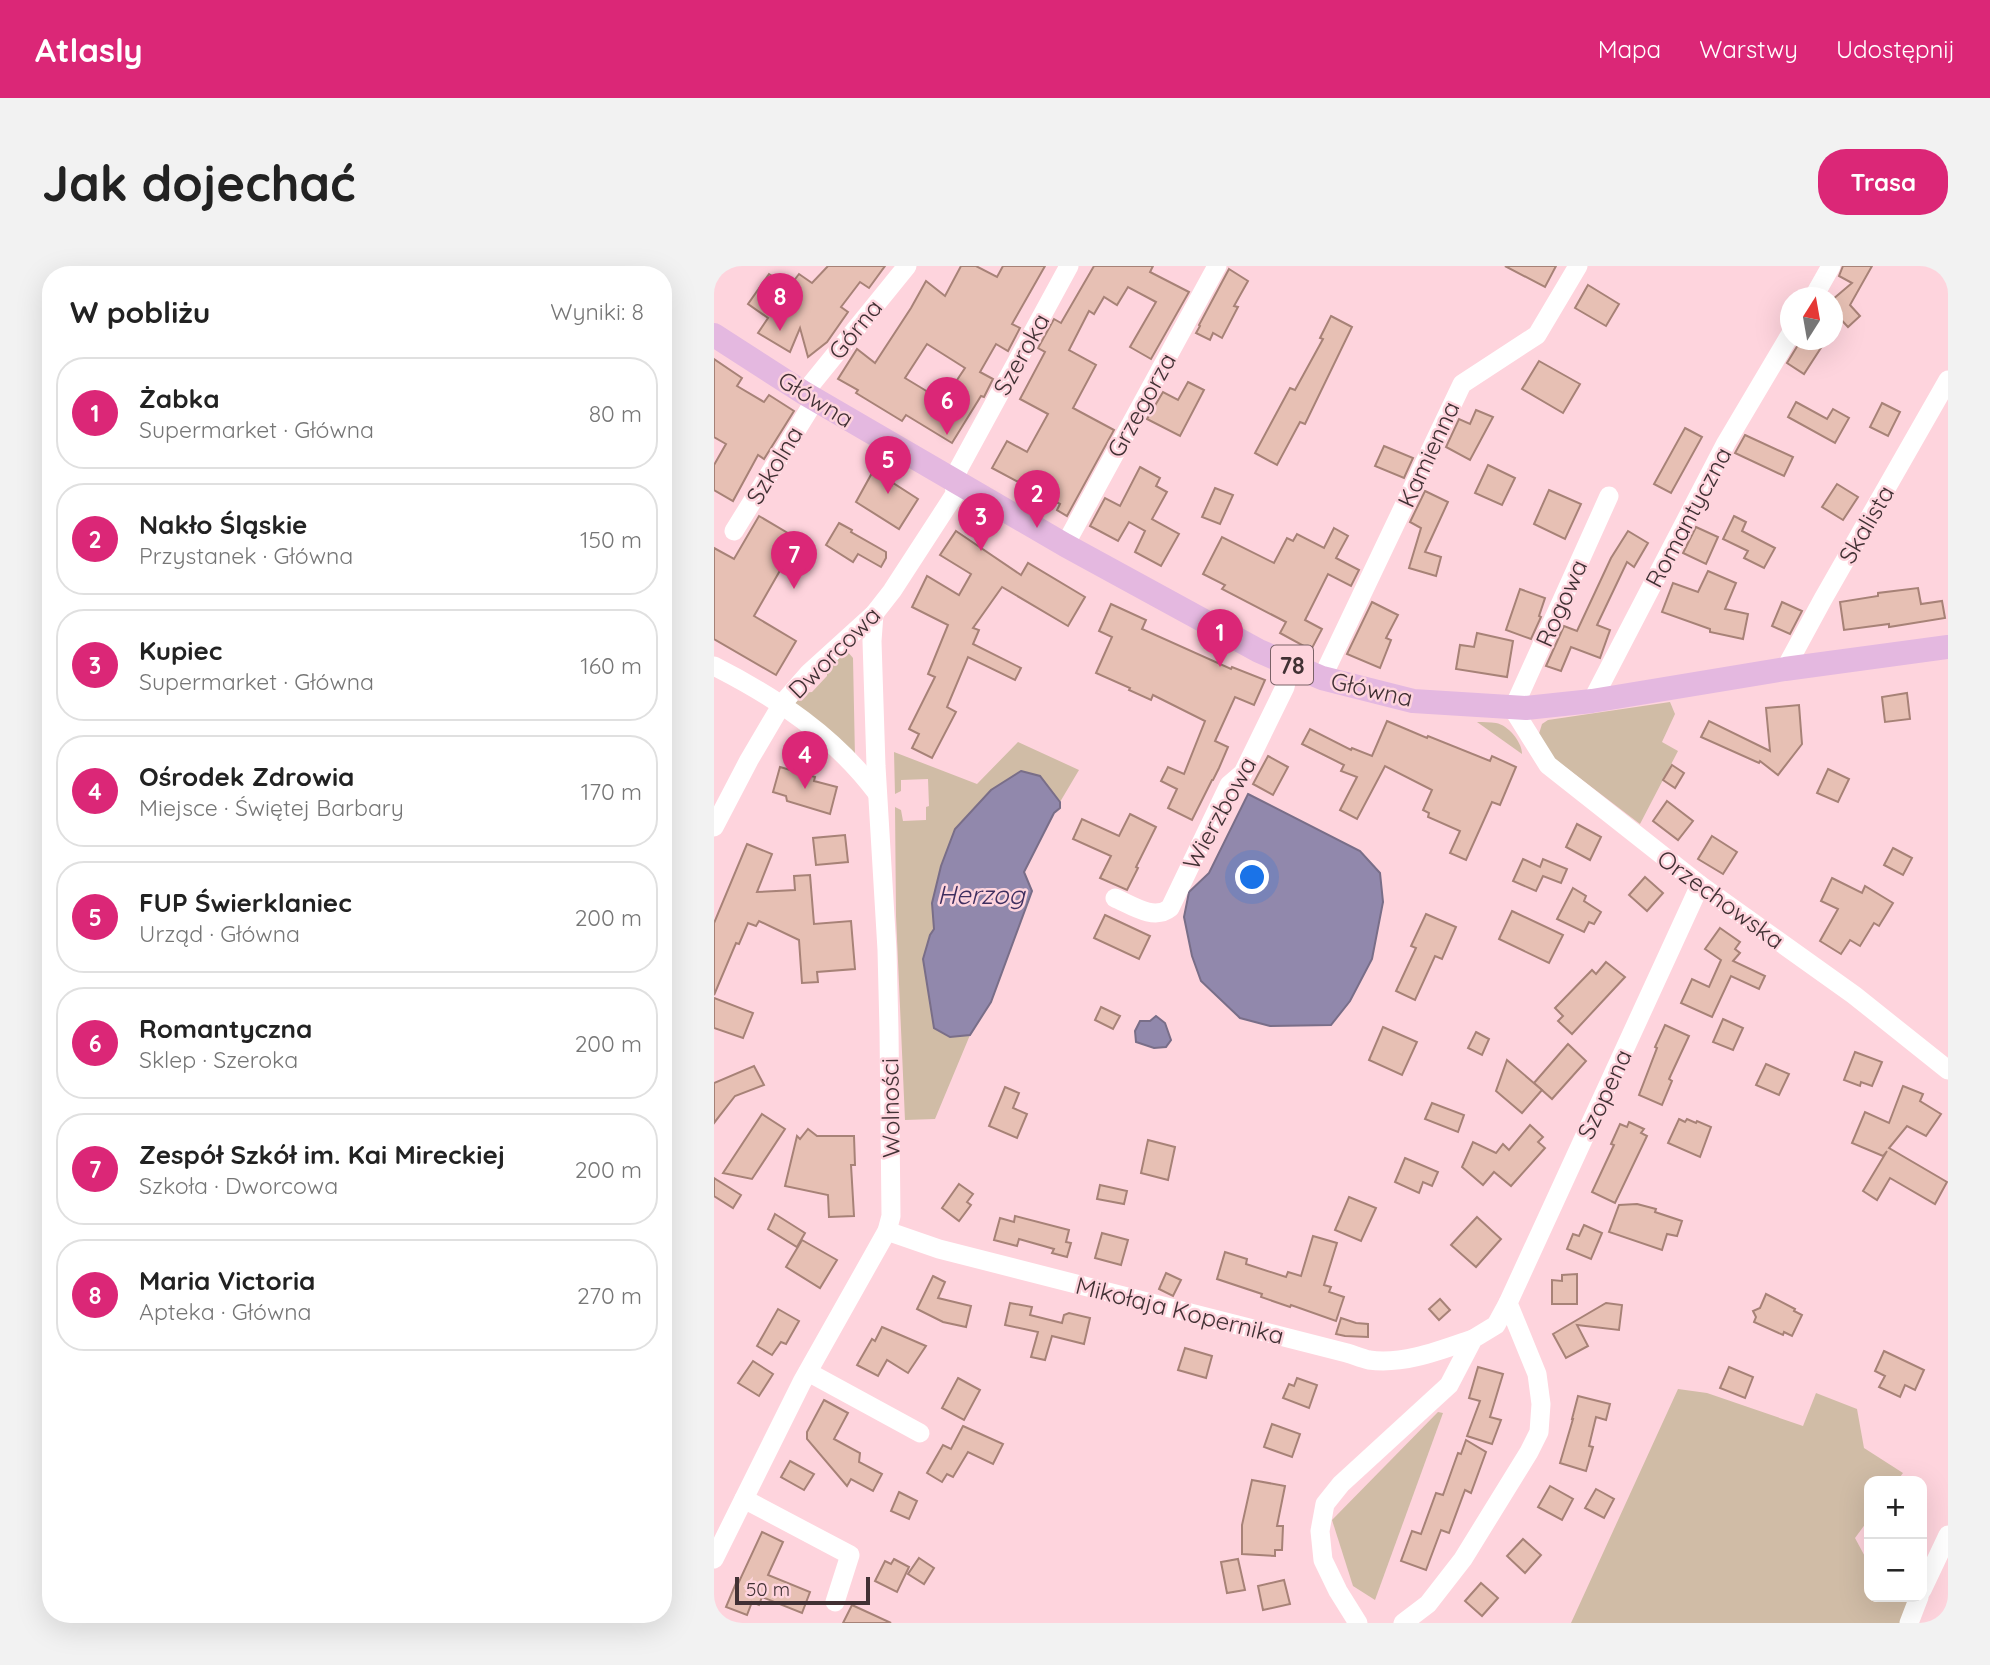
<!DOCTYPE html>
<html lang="pl">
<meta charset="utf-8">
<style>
body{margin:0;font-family:Quicksand,sans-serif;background:#f2f2f2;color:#222}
.controls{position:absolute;right:21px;bottom:21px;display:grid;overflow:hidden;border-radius:14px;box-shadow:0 7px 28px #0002}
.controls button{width:63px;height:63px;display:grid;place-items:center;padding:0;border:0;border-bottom:2px solid #e0e0e0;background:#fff;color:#222;font:35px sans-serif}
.compass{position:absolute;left:1066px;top:21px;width:63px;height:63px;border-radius:50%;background:#fff;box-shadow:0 7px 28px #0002;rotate:11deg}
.scale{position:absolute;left:21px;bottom:18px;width:135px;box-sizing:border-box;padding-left:7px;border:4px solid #413134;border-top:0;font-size:19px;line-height:24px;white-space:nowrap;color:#413134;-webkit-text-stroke:5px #fed4dd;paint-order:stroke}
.you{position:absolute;left:539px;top:612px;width:24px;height:24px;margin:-18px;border:5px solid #fff;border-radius:50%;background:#1a73e8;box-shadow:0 0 0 10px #1a73e833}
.badge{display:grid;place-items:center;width:46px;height:46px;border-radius:50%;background:#db2777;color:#fff;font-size:23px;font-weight:700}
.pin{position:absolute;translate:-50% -58px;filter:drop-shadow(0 2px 4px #0008)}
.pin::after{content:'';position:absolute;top:37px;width:24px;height:21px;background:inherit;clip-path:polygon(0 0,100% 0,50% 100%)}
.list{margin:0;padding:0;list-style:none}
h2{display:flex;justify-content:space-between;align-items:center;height:91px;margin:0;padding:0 28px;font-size:30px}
h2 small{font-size:23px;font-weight:400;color:#767676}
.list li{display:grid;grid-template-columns:46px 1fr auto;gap:21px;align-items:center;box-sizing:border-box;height:112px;margin:0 14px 14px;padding:0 14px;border:2px solid #e0e0e0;border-radius:28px}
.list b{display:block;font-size:26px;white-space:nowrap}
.list p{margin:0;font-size:23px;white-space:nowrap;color:#767676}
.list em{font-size:23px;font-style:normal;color:#767676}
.map{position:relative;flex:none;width:1234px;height:1357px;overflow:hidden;border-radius:28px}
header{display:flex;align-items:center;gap:42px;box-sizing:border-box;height:98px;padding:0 35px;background:#db2777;color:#fff}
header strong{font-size:33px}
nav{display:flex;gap:38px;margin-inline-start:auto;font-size:24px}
.intro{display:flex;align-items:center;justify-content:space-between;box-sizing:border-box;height:168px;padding:0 42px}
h1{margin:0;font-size:49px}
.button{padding:18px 32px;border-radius:28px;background:#db2777;color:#fff;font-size:24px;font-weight:700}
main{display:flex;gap:42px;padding:0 42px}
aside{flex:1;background:#fff;border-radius:28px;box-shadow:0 7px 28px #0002}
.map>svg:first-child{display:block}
.green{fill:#d0bca6}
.water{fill:#9188ac;stroke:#796e88;stroke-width:2}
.building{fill:#e7c0b4;stroke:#a78277;stroke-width:2;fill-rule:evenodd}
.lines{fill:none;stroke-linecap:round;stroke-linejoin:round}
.minor{stroke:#fff;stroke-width:19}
.major{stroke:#e4b8e0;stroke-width:24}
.labels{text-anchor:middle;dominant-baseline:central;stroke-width:5;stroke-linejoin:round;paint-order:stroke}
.shield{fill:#fed4dd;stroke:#7a6267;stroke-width:2}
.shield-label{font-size:23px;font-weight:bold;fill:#413134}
.street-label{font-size:24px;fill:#413134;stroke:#fed4dd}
.water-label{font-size:26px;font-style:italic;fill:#3f2f60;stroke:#fed4dd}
</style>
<header>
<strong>Atlasly</strong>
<nav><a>Mapa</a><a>Warstwy</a><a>Udostępnij</a></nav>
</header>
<div class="intro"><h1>Jak dojechać</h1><a class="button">Trasa</a></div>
<main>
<aside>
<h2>W pobliżu<small>Wyniki: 8</small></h2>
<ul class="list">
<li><span class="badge">1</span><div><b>Żabka</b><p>Supermarket · Główna</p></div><em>80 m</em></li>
<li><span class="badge">2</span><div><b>Nakło Śląskie</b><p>Przystanek · Główna</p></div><em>150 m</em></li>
<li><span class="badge">3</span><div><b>Kupiec</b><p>Supermarket · Główna</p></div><em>160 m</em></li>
<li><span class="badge">4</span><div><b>Ośrodek Zdrowia</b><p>Miejsce · Świętej Barbary</p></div><em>170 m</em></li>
<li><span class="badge">5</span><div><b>FUP Świerklaniec</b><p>Urząd · Główna</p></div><em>200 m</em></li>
<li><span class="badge">6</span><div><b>Romantyczna</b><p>Sklep · Szeroka</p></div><em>200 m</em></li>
<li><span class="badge">7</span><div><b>Zespół Szkół im. Kai Mireckiej</b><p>Szkoła · Dworcowa</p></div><em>200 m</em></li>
<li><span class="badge">8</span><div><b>Maria Victoria</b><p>Apteka · Główna</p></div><em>270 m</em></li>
</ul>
</aside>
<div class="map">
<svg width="1234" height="1357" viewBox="0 0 1234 1357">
<rect width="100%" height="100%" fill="#fed4dd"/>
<!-- green -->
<g class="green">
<polygon points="133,385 139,392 141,492 116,464 80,439 88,427 98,426 113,410 113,401"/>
<polygon points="956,436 961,448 948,476 964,485 926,558 829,484 824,471 828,458 834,454"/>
<path d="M763 456C769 456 776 456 782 457 794 459 808 476 808 488Z"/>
<polygon points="304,476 365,504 346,536 326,510 277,524 241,563 227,600 218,637 220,663 216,669 236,771 256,769 221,853 191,854 182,650 181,541 187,544 189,555 212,554 212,541 215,540 214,513 187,514 187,525 181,528 180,486 263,518"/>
<polygon points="964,1123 993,1127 1089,1160 1102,1127 1143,1143 1150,1182 1189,1207 1183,1215 1155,1215 1155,1253 1141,1272 1155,1298 1155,1331 1187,1331 1202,1337 1194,1357 857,1357"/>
<polygon points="724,1146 729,1147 661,1334 639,1320 618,1254"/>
</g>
<!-- water -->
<g class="water">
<polygon points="307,505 326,510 346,536 346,542 340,547 310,606 318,625 277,736 256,769 236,771 220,762 209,693 216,669 220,663 218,637 227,600 241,563 277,524"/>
<polygon points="534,528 646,585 666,607 669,636 658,693 636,735 617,759 556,760 526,752 487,715 478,690 470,651 475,626 495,607"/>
<polygon points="442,750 451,757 457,774 452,781 440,782 422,776 421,765 426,755 436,755"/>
</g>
<!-- building -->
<g class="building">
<polygon points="114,0 171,0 155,22 146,16 127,41 134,46 113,76 94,91 86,62 76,86 44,67 54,52 34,38 55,8 75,21 85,8 98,17"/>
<path d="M247 0H262L283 11 289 0H331L298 58 306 62 294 85 282 78 266 106 279 113 270 131 267 130 254 151 238 177 192 149 188 155 142 127 144 124 124 113 143 83 161 97 197 42 212 15 231 30ZM213 78 251 102 229 135 191 112Z"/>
<polygon points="380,0 439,0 436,6 475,26 437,93 416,81 442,36 414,21 403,39 390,31 380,48 375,45 355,84 382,99 359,142 400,164 353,250 343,244 346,238 278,202 293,175 313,186 334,148 306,133 331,86 324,82 340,53 347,57"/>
<polygon points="791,0 842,0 831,21"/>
<polygon points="1129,0 1158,0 1136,39 1146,50 1134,61 1118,44 1118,34 1138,17 1125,10"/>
<polygon points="515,3 534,15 520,40 524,41 508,72 499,67 496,74 482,67 486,60 485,59"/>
<polygon points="874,19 905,38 892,60 861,42"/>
<polygon points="617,50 638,61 591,158 586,156 563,199 541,187 576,122 581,124 609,73 606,72"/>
<polygon points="1087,74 1112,74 1090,108 1073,97"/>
<polygon points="0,93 28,112 23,120 50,136 55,129 80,145 50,193 44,189 19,235 0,224 0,199 12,178 0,171"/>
<polygon points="825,95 866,118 849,147 808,123"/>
<polygon points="474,116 490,124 466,170 433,153 449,126 464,134"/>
<polygon points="1082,136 1113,153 1119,143 1135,152 1121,177 1074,151"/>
<polygon points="1168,137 1186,146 1174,170 1156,161"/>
<polygon points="762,144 779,151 756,194 732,181 745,153 756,158"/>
<polygon points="971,162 988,171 957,227 940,218"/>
<polygon points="1031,169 1079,191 1070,210 1021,187"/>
<polygon points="670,180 699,192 690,212 661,200"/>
<polygon points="774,199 801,212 788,239 761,227"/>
<polygon points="426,201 446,212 442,220 453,226 438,253 465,268 447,300 421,286 431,265 415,256 404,275 376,260 391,232 406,240"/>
<polygon points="158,207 178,219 179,217 204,233 185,263 142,236"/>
<polygon points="1123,218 1144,231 1129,254 1108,241"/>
<polygon points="501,222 519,229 506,258 488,251"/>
<polygon points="835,224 867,238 851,273 820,258"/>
<polygon points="711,225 734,236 711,286 727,291 722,310 695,302 707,262 696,256"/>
<polygon points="45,250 84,273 40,350 82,375 62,409 0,373 0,282 20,293"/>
<polygon points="1020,250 1032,256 1028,265 1061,282 1050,302 1030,292 1034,285 1009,273"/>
<polygon points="125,257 138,264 137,266 172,286 172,292 167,301 144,288 139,296 112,279"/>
<polygon points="982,261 1004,271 992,298 969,287"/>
<polygon points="620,262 634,270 622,292 645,304 637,320 614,308 591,354 608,363 597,384 566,367 572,356 508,323 511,319 489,308 508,271 560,297 573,272 579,275 583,268 610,282"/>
<polygon points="242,265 307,309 314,297 371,331 354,360 288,321 259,362 265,364 259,378 307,402 301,414 254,391 233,441 242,446 218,492 198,482 205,468 195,463 221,411 214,408 234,359 198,341 213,310 245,329 257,308 226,289"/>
<polygon points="914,265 934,277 920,301 913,296 883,359 896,364 886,392 857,381 847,405 832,400 850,360 863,365 897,292"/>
<polygon points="994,305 1022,317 1011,343 1034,348 1029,373 996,366 996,363 948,346 959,317 984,326"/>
<polygon points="1204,322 1207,338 1228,335 1231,352 1175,361 1175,358 1130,364 1126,336 1164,330 1164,327"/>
<polygon points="806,323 831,332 825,350 827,351 817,373 792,364"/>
<polygon points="658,336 684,349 672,372 677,374 666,402 633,388"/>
<polygon points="1068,336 1088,345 1076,368 1058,360"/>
<polygon points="397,338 432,354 428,363 517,403 518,401 551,414 540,439 521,431 501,475 514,481 505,502 499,514 498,514 478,554 454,542 463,523 447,515 454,501 470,508 491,455 439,429 437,434 415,424 416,422 382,407 398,371 385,365"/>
<polygon points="763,367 799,375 793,411 742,403 746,379 760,381"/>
<polygon points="1193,427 1196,453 1171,456 1168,431"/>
<polygon points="1085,439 1088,478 1064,509 1046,495 1045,497 987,471 995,455 1056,485 1052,442"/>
<polygon points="673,455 713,472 714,470 776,495 778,490 802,501 786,539 778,536 752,594 736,587 746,565 714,551 715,547 709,544 718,524 671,500 643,553 626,544 643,511 627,505 630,499 588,478 596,463 637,484 638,482 658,490"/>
<polygon points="554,490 574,501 559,529 539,518"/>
<polygon points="958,499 970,507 961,522 949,514"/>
<polygon points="66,501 101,511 100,515 123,521 116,548 73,535 72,530 59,526"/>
<polygon points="1114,503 1135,513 1124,536 1103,527"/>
<polygon points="953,535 979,555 964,574 939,555"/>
<polygon points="416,548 442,561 422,601 424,602 413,624 386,612 397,590 359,573 368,553 405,570"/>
<polygon points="863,558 887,571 876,594 852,581"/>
<polygon points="131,569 134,596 102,599 99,572"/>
<polygon points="998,570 1023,586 1009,608 984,593"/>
<polygon points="33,578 58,588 43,626 81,624 80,610 96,609 100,658 137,655 141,703 103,706 104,716 88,717 85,674 45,655 42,660 34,657 25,678 22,677 0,729 0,657"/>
<polygon points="1179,582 1198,592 1189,609 1170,599"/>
<polygon points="809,593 826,601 829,593 853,603 847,617 829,610 822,625 799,615"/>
<polygon points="931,611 949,627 933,645 915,629"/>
<polygon points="1118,612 1148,627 1151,620 1179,637 1165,660 1160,657 1146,680 1136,674 1127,688 1106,675 1124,643 1107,635"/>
<polygon points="859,622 872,630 870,635 887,646 880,658 875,656 870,666 843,653"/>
<polygon points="798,645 849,669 835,697 785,673"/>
<polygon points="712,648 742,661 728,693 721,690 701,734 682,725 702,682 697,680"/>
<polygon points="391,649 436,670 425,693 380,672"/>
<polygon points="1006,662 1026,676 1021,683 1026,687 1019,695 1051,710 1045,723 1017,710 998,751 967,737 978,713 995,721 1007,694 991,683"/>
<polygon points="892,696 911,711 858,768 844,755 849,750 841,742 878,704 882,708"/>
<polygon points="0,732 39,747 29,772 0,762"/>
<polygon points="387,741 406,750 399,763 381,754"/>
<polygon points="1009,753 1029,762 1019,784 999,776"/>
<polygon points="951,759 975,770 955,813 958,815 948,839 925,829 943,782 941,781"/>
<polygon points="669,761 703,776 688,809 655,794"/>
<polygon points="762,766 775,773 768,789 754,782"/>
<polygon points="854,778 872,795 838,833 820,817"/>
<polygon points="1141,786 1168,796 1158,820 1147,816 1146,820 1130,814"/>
<polygon points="793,794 828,824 808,847 782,825"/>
<polygon points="1052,798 1075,808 1065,829 1042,819"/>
<polygon points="40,800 50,819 21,830 0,857 0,817"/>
<polygon points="1189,820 1209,828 1206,835 1227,848 1212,870 1193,860 1175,882 1233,916 1221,938 1176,912 1163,934 1149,925 1173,885 1169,890 1138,877 1151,846 1175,857"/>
<polygon points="291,821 305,827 299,842 313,848 303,872 275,860"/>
<polygon points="718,837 750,849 744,866 711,853"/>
<polygon points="48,848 71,863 38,913 9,907"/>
<polygon points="965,853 971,856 973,853 982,857 983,855 997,861 986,891 954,877"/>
<polygon points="915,856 930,863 927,867 933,870 901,937 878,926 900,879 897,878 906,858 913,861"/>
<polygon points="816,859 829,871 824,876 831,882 797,920 780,906 769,919 748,901 759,876 782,887 789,878 795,884"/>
<polygon points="94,863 103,870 140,870 141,899 137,899 140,950 115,951 114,929 71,920 83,870 86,873"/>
<polygon points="434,874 461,881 454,914 427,907"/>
<polygon points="691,892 724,906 718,920 709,916 705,927 681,916"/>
<polygon points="0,912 27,929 19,942 0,930"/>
<polygon points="245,918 259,928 253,936 257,939 245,955 228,942"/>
<polygon points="386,919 413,925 410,938 383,933"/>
<polygon points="635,931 662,942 647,975 621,964"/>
<polygon points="923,938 942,943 941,946 968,955 963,970 953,968 948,984 895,966 905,939"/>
<polygon points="61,948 91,967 83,981 54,963"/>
<polygon points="301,950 355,964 352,976 357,977 353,991 338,987 340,983 305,973 303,980 280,974 286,952 300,956"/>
<polygon points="763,951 787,973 762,1001 737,979"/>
<polygon points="870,959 888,967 877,993 853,983 859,968 865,970"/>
<polygon points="388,967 414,974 407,999 381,992"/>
<polygon points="599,970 623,977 610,1019 617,1021 615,1026 630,1031 622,1055 577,1039 576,1041 547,1031 548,1028 503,1013 511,986 533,993 532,998 572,1011 574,1006 587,1010"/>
<polygon points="88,974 123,994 106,1022 72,1001"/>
<polygon points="452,1007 467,1014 459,1030 445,1023"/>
<polygon points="863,1008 863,1038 838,1038 838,1014 848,1015 848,1009"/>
<polygon points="219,1010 231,1016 224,1032 257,1040 252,1061 229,1056 203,1043"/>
<polygon points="1052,1028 1081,1043 1080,1045 1088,1049 1078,1070 1070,1066 1069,1069 1040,1056 1042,1051 1039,1045 1046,1042"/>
<polygon points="726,1033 736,1044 725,1054 715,1043"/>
<polygon points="296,1037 318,1041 316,1049 348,1057 350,1049 355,1047 376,1052 370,1078 338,1070 331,1094 317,1091 324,1066 291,1059"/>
<polygon points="892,1037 908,1039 905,1064 863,1059 874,1080 852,1092 839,1068"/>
<polygon points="64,1043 85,1055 72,1078 67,1076 58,1089 43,1080"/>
<polygon points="627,1052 642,1057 654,1058 654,1071 631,1070 622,1068"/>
<polygon points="168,1061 212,1080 194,1107 173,1094 164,1110 143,1099 158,1073 161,1075"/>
<polygon points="471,1082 498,1090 492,1112 464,1104"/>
<polygon points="1170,1085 1210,1104 1201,1124 1191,1119 1186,1131 1165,1121 1171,1110 1161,1105"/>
<polygon points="39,1095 59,1108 45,1130 24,1117"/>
<polygon points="764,1101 789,1108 776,1151 787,1154 778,1178 753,1170 766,1135 755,1132"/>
<polygon points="1015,1101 1039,1111 1031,1132 1006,1122"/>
<polygon points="244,1112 266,1124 250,1154 228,1142"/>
<polygon points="583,1112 603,1119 595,1142 569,1132 575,1118 580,1120"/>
<polygon points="864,1130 896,1138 892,1154 882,1151 875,1180 879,1181 872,1205 846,1197 859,1153 858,1153"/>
<polygon points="110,1134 134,1147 120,1173 146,1187 145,1196 168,1208 159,1225 137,1213 133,1220 93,1173 93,1166"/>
<polygon points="558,1158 586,1168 578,1191 550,1181"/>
<polygon points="249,1160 289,1178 279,1198 254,1186 239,1211 233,1208 228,1216 213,1207 229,1179 237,1183"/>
<polygon points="752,1174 772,1186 757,1227 751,1224 735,1267 727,1264 712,1304 687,1295 698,1265 707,1268 722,1227 729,1229 744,1187 747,1188"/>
<polygon points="76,1195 100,1208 90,1224 67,1211"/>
<polygon points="538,1214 571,1220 563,1260 569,1260 568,1284 561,1284 561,1290 528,1288 528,1259"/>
<polygon points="836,1220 859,1233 848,1254 824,1241"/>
<polygon points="882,1223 900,1233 890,1252 871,1242"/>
<polygon points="185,1226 203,1235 195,1253 177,1245"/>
<polygon points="48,1266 69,1276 54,1309 96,1326 88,1347 48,1331 45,1339 38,1336 33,1349 12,1341 22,1317 24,1318"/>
<polygon points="809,1273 827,1289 811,1307 793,1290"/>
<polygon points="205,1292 220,1302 210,1318 194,1308"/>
<polygon points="180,1293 195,1301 183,1326 161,1315 171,1295 177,1298"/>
<polygon points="524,1293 531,1324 513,1327 507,1296"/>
<polygon points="570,1314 576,1338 549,1344 544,1320"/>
<polygon points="767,1317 784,1332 768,1350 751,1335"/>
<polygon points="138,1339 177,1357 129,1357"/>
</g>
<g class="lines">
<!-- minor -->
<g class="minor">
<polyline points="1099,32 1117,0"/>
<polyline points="90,127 193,0"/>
<polyline points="895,230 799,443 834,499 986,619 1140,729 1234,804"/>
<polyline points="20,265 101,134"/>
<polyline points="351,279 503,0"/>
<path d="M0 400C63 432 120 470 163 527"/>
<polyline points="1071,403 1109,333 1234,114"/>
<polyline points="608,412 748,118 823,69 864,0"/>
<polyline points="878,435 1012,177 1076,69"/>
<polyline points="0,561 35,494 68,438 95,407 160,348 178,325 241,228 240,215 245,202 355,0"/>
<path d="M401 632C417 639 440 655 456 642L515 519 529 507 571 421 576 398"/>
<path d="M173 965 225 983 633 1087C640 1089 647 1092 655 1094 690 1099 727 1084 759 1073"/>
<polyline points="94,1106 206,1167"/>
<polyline points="30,1233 136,1289 121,1336"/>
<polyline points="0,1293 88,1116 173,965 177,950 175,764 173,684 162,500 158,375 160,348"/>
<polyline points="1208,1324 1234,1269"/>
<polyline points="644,1357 624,1325 609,1294 606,1265 611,1238 627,1218 735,1119 759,1073 782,1059 794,1037"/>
<polyline points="689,1357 714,1338 749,1293 815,1186 825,1166 827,1138 823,1108 794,1037 986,619"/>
<polyline points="1195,1357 1205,1331"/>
</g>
<!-- major -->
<polyline class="major" points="0,69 90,127 351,279 545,385 608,412 699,435 812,442 878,435 1071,403 1234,381"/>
</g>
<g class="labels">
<!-- shield labels -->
<rect class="shield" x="557" y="379.5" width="42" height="39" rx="5"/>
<g class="shield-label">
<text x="578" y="399">78</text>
</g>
<!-- street labels -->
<g class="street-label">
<text transform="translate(141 63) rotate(-51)">Górna</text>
<text transform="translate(307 88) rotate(-61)">Szeroka</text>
<text transform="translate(102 133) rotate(32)">Główna</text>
<text transform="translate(427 139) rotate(-61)">Grzegorza</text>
<text transform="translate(714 188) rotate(-65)">Kamienna</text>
<text transform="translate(60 199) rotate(-59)">Szkolna</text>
<text transform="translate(974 251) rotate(-62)">Romantyczna</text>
<text transform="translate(1152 258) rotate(-60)">Skalista</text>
<text transform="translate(847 337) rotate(-66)">Rogowa</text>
<text transform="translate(120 386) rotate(-45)">Dworcowa</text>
<text transform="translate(658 423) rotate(13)">Główna</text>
<text transform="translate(505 547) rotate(-61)">Wierzbowa</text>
<text transform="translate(1007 633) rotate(36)">Orzechowska</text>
<text transform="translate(890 828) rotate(-65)">Szopena</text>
<text transform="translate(176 842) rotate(-91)">Wolności</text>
<text transform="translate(466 1044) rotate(14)">Mikołaja Kopernika</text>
</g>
<!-- water labels -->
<g class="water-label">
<text x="267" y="628">Herzog</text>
</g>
</g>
</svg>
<div class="controls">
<button>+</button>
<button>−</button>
</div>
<svg class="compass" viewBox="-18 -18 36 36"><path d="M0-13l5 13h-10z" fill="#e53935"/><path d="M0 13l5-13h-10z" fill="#767676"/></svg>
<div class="scale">50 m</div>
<div class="you"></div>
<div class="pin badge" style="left:506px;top:401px">1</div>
<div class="pin badge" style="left:323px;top:262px">2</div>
<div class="pin badge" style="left:267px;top:285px">3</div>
<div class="pin badge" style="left:91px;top:523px">4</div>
<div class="pin badge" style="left:174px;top:228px">5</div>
<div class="pin badge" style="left:233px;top:169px">6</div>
<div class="pin badge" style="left:80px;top:323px">7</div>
<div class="pin badge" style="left:66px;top:65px">8</div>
</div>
</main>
